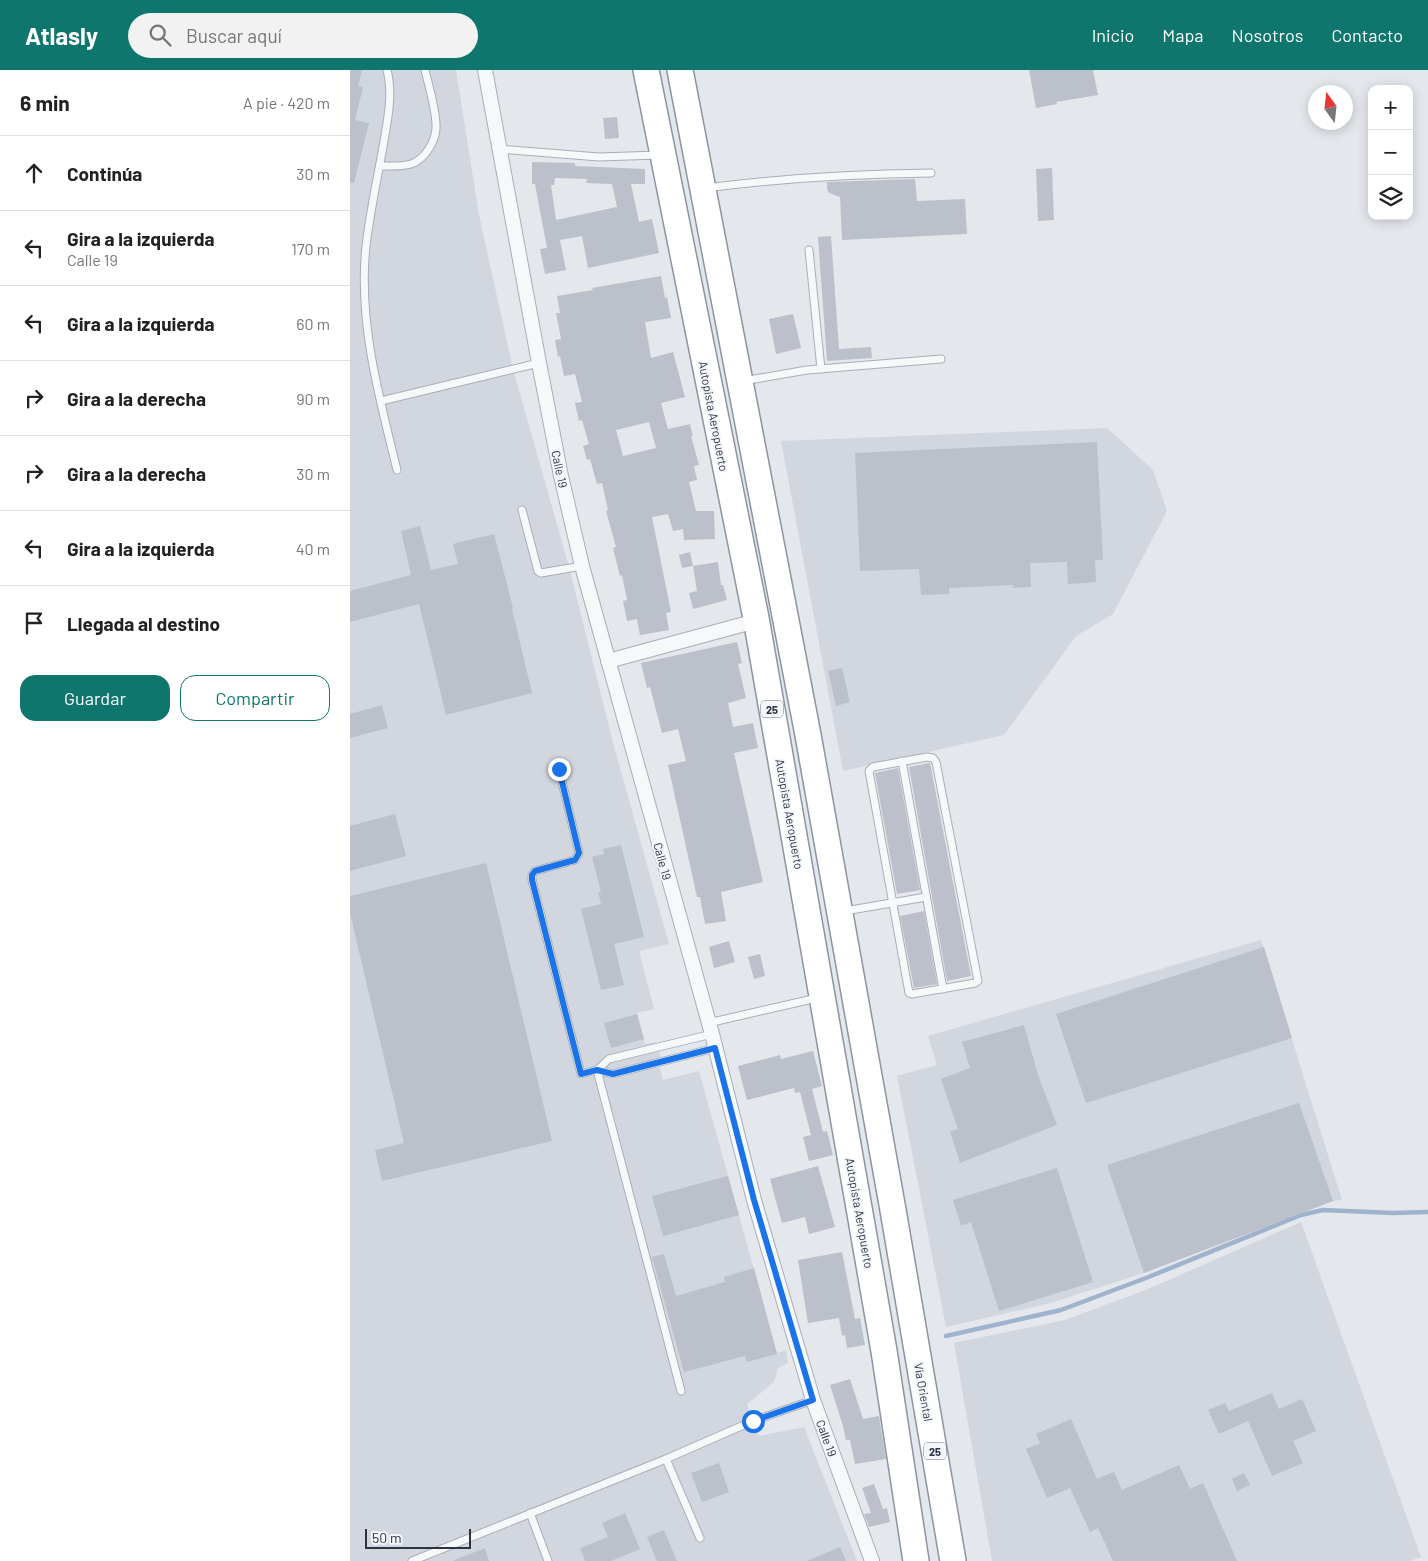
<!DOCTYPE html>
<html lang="es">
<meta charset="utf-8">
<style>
body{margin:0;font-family:Barlow,sans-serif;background:#f2f2f2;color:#222}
.controls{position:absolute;right:15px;top:15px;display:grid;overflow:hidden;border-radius:10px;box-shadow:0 2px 12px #0003}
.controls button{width:45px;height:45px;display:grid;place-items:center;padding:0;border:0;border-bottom:1px solid #e0e0e0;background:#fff;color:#222;font:25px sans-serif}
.compass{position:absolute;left:958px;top:15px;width:45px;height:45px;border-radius:50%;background:#fff;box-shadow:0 2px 12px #0003;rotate:345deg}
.scale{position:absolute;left:15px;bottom:12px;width:106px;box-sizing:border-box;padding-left:5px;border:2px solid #2b3445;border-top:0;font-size:14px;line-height:18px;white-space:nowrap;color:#2b3445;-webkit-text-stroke:4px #f4f6f9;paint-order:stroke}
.stop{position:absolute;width:15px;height:15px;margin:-11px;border:4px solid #1a73e8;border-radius:50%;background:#fff}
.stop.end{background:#1a73e8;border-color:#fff;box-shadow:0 1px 5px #0008}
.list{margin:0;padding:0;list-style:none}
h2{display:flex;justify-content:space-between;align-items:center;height:65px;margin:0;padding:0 20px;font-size:21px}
h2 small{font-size:16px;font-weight:400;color:#767676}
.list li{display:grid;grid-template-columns:32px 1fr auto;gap:15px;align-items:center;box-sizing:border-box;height:75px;padding:0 20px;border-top:1px solid #e0e0e0}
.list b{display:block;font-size:19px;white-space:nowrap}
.list p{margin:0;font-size:16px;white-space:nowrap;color:#767676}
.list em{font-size:16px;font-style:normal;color:#767676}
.actions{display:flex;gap:10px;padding:15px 20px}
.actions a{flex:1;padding:11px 0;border:1px solid #0f766e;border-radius:15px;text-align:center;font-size:18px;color:#0f766e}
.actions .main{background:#0f766e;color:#fff}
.icon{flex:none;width:28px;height:28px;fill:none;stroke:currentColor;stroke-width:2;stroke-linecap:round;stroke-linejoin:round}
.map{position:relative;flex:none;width:1078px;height:1491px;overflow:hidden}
header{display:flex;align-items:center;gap:30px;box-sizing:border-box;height:70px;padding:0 25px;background:#0f766e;color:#fff}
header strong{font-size:24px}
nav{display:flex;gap:28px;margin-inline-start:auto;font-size:18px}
.search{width:350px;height:45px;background:#f2f2f2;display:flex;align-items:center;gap:12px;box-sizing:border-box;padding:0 18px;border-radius:28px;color:#767676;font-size:19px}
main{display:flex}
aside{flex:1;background:#fff}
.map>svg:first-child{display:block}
.built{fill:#d2d6de}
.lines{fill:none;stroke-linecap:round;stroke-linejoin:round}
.stream{stroke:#9fb4cc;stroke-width:4.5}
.building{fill:#bbc0ca;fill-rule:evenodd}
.lane-casing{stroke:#a9aeb7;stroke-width:9}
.street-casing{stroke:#a9aeb7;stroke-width:16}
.highway-casing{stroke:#8b94a3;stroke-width:28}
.lane{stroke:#f7f8fa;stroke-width:7}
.street{stroke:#f7f8fa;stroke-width:14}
.highway{stroke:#fff;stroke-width:25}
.route{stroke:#1a73e8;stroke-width:6}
.labels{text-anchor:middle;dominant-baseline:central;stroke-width:4;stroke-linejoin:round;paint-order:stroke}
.shield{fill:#f4f6f9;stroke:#676e7b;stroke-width:1}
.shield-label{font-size:11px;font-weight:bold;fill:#2b3445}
.street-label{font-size:12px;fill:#2b3445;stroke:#f4f6f9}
</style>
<header>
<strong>Atlasly</strong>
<div class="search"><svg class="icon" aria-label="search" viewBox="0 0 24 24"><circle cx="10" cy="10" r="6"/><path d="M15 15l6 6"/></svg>Buscar aquí</div>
<nav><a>Inicio</a><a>Mapa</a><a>Nosotros</a><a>Contacto</a></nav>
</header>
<main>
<aside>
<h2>6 min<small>A pie · 420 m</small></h2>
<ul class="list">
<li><svg class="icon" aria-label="ahead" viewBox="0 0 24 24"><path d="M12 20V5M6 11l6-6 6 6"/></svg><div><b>Continúa</b></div><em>30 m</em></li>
<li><svg class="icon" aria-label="left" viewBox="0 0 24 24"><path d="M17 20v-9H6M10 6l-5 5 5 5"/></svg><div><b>Gira a la izquierda</b><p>Calle 19</p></div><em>170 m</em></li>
<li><svg class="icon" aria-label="left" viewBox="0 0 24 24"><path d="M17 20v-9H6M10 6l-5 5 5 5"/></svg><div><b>Gira a la izquierda</b></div><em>60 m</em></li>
<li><svg class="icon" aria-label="right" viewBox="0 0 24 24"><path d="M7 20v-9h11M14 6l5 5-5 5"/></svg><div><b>Gira a la derecha</b></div><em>90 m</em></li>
<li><svg class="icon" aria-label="right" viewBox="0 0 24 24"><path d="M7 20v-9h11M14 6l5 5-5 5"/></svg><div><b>Gira a la derecha</b></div><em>30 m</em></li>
<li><svg class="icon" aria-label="left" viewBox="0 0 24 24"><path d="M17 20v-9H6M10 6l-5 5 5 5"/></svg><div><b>Gira a la izquierda</b></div><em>40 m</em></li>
<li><svg class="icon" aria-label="arrive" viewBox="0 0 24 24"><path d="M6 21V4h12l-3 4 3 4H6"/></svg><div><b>Llegada al destino</b></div></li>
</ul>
<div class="actions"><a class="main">Guardar</a><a>Compartir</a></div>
</aside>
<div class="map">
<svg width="1078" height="1491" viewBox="0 0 1078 1491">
<rect width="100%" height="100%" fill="#e4e7ec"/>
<!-- built -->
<g class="built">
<polygon points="0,0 106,0 129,145 163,299 219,497 262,669 319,874 289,881 304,939 287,943 295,974 306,972 311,988 305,990 307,998 310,998 313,1010 349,1001 427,1283 436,1280 438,1293 428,1298 424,1312 397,1334 409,1366 454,1357 507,1491 0,1491"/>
<polygon points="757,358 803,400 817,441 763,544 726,566 654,665 493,701 431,371"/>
<polygon points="911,870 992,1130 983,1131 794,1203 697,1234 596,1257 547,1006 587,995 578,966"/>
<polygon points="951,1152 1071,1487 1060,1491 642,1491 604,1273 715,1250 798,1219"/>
</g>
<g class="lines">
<!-- stream -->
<polyline class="stream" points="596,1266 711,1240 796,1208 951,1145 973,1140 1043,1143 1078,1142"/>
</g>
<!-- building -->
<g class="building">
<polygon points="0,0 12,0 8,16 13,17 5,50 19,53 4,113 0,112"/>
<polygon points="679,0 743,0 748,25 706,32 707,34 686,38"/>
<polygon points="267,47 269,68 255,69 253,48"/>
<path d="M182 92 225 93V96L295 99V114H281L289 152 302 149 309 183 238 198 232 166 210 170 216 200 195 204 190 179 197 178 185 114H182ZM205 108 237 109 236 113 262 114 267 137 206 150 201 115H204Z"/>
<polygon points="702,98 704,150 688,151 686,99"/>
<polygon points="565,109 567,131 615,129 617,164 492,170 490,127 479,123 477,119 477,112"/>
<polygon points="481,166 489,279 521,277 522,288 477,291 468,167"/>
<path d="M311 206 315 228 317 227 321 248 295 252 301 288 323 282 335 327 311 333 318 359 340 354 343 366H341L349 395 344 396 347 410 339 412 346 441H364L365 469 334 470 333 459 323 461 318 444 302 447 321 542 316 543 319 560 290 565 287 549 277 551 273 531 277 530 272 505 270 506 263 478 266 477 256 441 258 440 252 413 247 414 240 389 237 390 233 376 239 374 232 350 229 351 225 333 232 332 225 304 214 306 210 286 208 287 205 270 211 269 206 243H210L207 226 243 220 242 218ZM299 352 306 378 273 386 266 360Z"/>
<polygon points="443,244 451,278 426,284 419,249"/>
<polygon points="747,372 753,490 745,490 746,512 718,514 717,492 680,493 681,517 663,518 663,515 599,518 599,524 571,525 569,499 510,501 505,383"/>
<polygon points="70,456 81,500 108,494 103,474 144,464 163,538 162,539 182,623 96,645 69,534 0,552 0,521 61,505 51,461"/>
<polygon points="340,482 343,496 332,498 329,485"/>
<polygon points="368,492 371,515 373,515 377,530 343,539 339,523 347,521 343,496"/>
<polygon points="387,572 392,593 388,594 396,628 378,633 383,657 403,653 408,678 384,683 413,812 371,822 376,851 355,854 350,827 347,827 318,695 336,691 328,659 312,663 300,617 297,618 291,593"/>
<polygon points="492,598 500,632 486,636 478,601"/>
<polygon points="32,635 38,658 0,668 0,644"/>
<polygon points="580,693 621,906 597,911 559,697"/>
<polygon points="548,698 570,820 547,824 525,703"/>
<polygon points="45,744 56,786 0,801 0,756"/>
<polygon points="271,775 294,867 264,874 274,915 251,920 231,839 251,834 248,822 251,822 242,787 254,784 253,779"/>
<polygon points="136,793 202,1071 32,1111 25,1080 54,1073 0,843 0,826"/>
<polygon points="574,841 587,914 564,918 550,846"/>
<polygon points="379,871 385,892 364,898 359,877"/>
<polygon points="914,877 942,968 736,1033 706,944"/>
<polygon points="410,884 415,906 404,909 398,887"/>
<polygon points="287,944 294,969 261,978 254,953"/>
<polygon points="674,955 688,1005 707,1055 610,1093 600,1061 608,1059 591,1009 620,998 612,972"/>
<polygon points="463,981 472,1016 462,1019 473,1062 477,1061 483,1085 459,1091 453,1067 461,1065 450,1022 445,1023 444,1018 397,1030 388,996 430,985 431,989"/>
<polygon points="949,1033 983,1131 794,1203 757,1095"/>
<polygon points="468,1096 485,1157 459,1164 455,1147 432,1153 420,1109"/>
<polygon points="707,1098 743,1212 649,1241 621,1152 611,1156 603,1130"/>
<polygon points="378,1106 389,1145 313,1166 302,1126"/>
<polygon points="492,1182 505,1249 510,1248 515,1275 497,1278 495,1265 492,1266 489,1248 458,1253 448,1190"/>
<polygon points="314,1184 326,1226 375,1212 374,1207 404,1198 427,1284 397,1292 395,1286 334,1302 302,1187"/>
<polygon points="500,1309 513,1349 529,1346 536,1389 505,1394 500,1370 496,1370 493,1356 480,1315"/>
<polygon points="922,1323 929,1339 952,1329 966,1361 943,1371 953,1393 922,1406 898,1351 869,1364 858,1340 875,1333 879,1341"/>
<polygon points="721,1349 747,1409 764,1402 772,1420 829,1395 840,1419 853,1413 887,1491 763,1491 748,1458 740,1462 720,1418 697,1428 676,1379 690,1373 686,1364"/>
<polygon points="369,1393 379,1422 352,1432 341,1403"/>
<polygon points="894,1403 900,1415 887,1421 882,1409"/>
<polygon points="524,1414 533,1439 537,1438 540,1452 519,1457 514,1444 521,1443 512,1418"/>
<polygon points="275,1443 290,1479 261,1491 235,1491 230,1478 258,1467 252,1453"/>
<polygon points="314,1460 327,1491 307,1491 297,1467"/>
<polygon points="490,1477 496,1491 457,1491"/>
<polygon points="135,1478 139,1491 104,1491 104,1490"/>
</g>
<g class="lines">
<defs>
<g id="lane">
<path d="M37 0C43 23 38 48 34 71 28 106 20 141 16 176 8 252 29 326 47 400"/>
<polyline points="148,79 249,87 309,85"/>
<path d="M30 96C40 96 51 97 61 94 76 89 87 69 86 54 85 36 79 17 75 0"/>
<path d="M356 118C432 108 505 104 581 103"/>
<polyline points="459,180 471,299"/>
<polyline points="393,311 457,300 591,289"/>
<polyline points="31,331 189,293"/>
<polyline points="172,440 188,501 191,503 232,496"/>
<polygon points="577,687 583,688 586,692 628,911 625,913 562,924 559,923 519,701 523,697"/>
<polyline points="552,691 593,919"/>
<polyline points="209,699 229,783 225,790 185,801 182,805 182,810 231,1004 247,1000 331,1321"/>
<polyline points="495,841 576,827"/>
<polyline points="358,953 467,928"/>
<polyline points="362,964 259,989 247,1000 263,1004 365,978"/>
<polyline points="316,1389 350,1468"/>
<polyline points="180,1443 198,1491"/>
<polyline points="62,1491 316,1389 403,1351 463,1330"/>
</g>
<g id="street">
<polyline points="135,0 189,293 211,406 232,496 362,964 404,1130 463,1330 522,1491"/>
<polyline points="258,591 406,551"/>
</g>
<g id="highway">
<polyline points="296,0 406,548 534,1281 566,1491"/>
<polyline points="330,0 458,665 543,1140 603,1491"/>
</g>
</defs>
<!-- lane casing -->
<use href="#lane" class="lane-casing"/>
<!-- street casing -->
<use href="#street" class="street-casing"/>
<!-- highway casing -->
<use href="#highway" class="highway-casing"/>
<!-- lane -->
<use href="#lane" class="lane"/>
<!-- street -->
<use href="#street" class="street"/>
<!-- highway -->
<use href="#highway" class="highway"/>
</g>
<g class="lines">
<!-- route -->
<polyline class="route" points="209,699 229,783 225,790 185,801 182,805 182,810 231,1004 247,1000 263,1004 365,978 404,1130 463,1330 403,1351"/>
</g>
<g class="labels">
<!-- shield labels -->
<g class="shield">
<rect x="411" y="630.5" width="22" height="17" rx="4"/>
<rect x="574" y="1372.5" width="22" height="17" rx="4"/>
</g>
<g class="shield-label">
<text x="422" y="639">25</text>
<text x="585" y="1381">25</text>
</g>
<!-- street labels -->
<g class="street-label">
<text transform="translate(364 346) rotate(79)">Autopista Aeropuerto</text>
<text transform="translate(210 399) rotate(78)">Calle 19</text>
<text transform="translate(440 744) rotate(80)">Autopista Aeropuerto</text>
<text transform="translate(313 791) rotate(75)">Calle 19</text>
<text transform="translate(510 1143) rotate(80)">Autopista Aeropuerto</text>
<text transform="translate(574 1322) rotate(80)">Vía Oriental</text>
<text transform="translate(477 1368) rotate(70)">Calle 19</text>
</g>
</g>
</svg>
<div class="controls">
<button>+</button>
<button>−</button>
<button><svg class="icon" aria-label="layers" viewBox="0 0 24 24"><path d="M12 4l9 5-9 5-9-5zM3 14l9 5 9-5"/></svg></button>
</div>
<svg class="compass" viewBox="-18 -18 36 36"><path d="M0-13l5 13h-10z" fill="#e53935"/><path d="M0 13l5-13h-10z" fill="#767676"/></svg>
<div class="scale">50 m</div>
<div class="stop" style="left:403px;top:1351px"></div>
<div class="stop end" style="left:209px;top:699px"></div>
</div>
</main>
